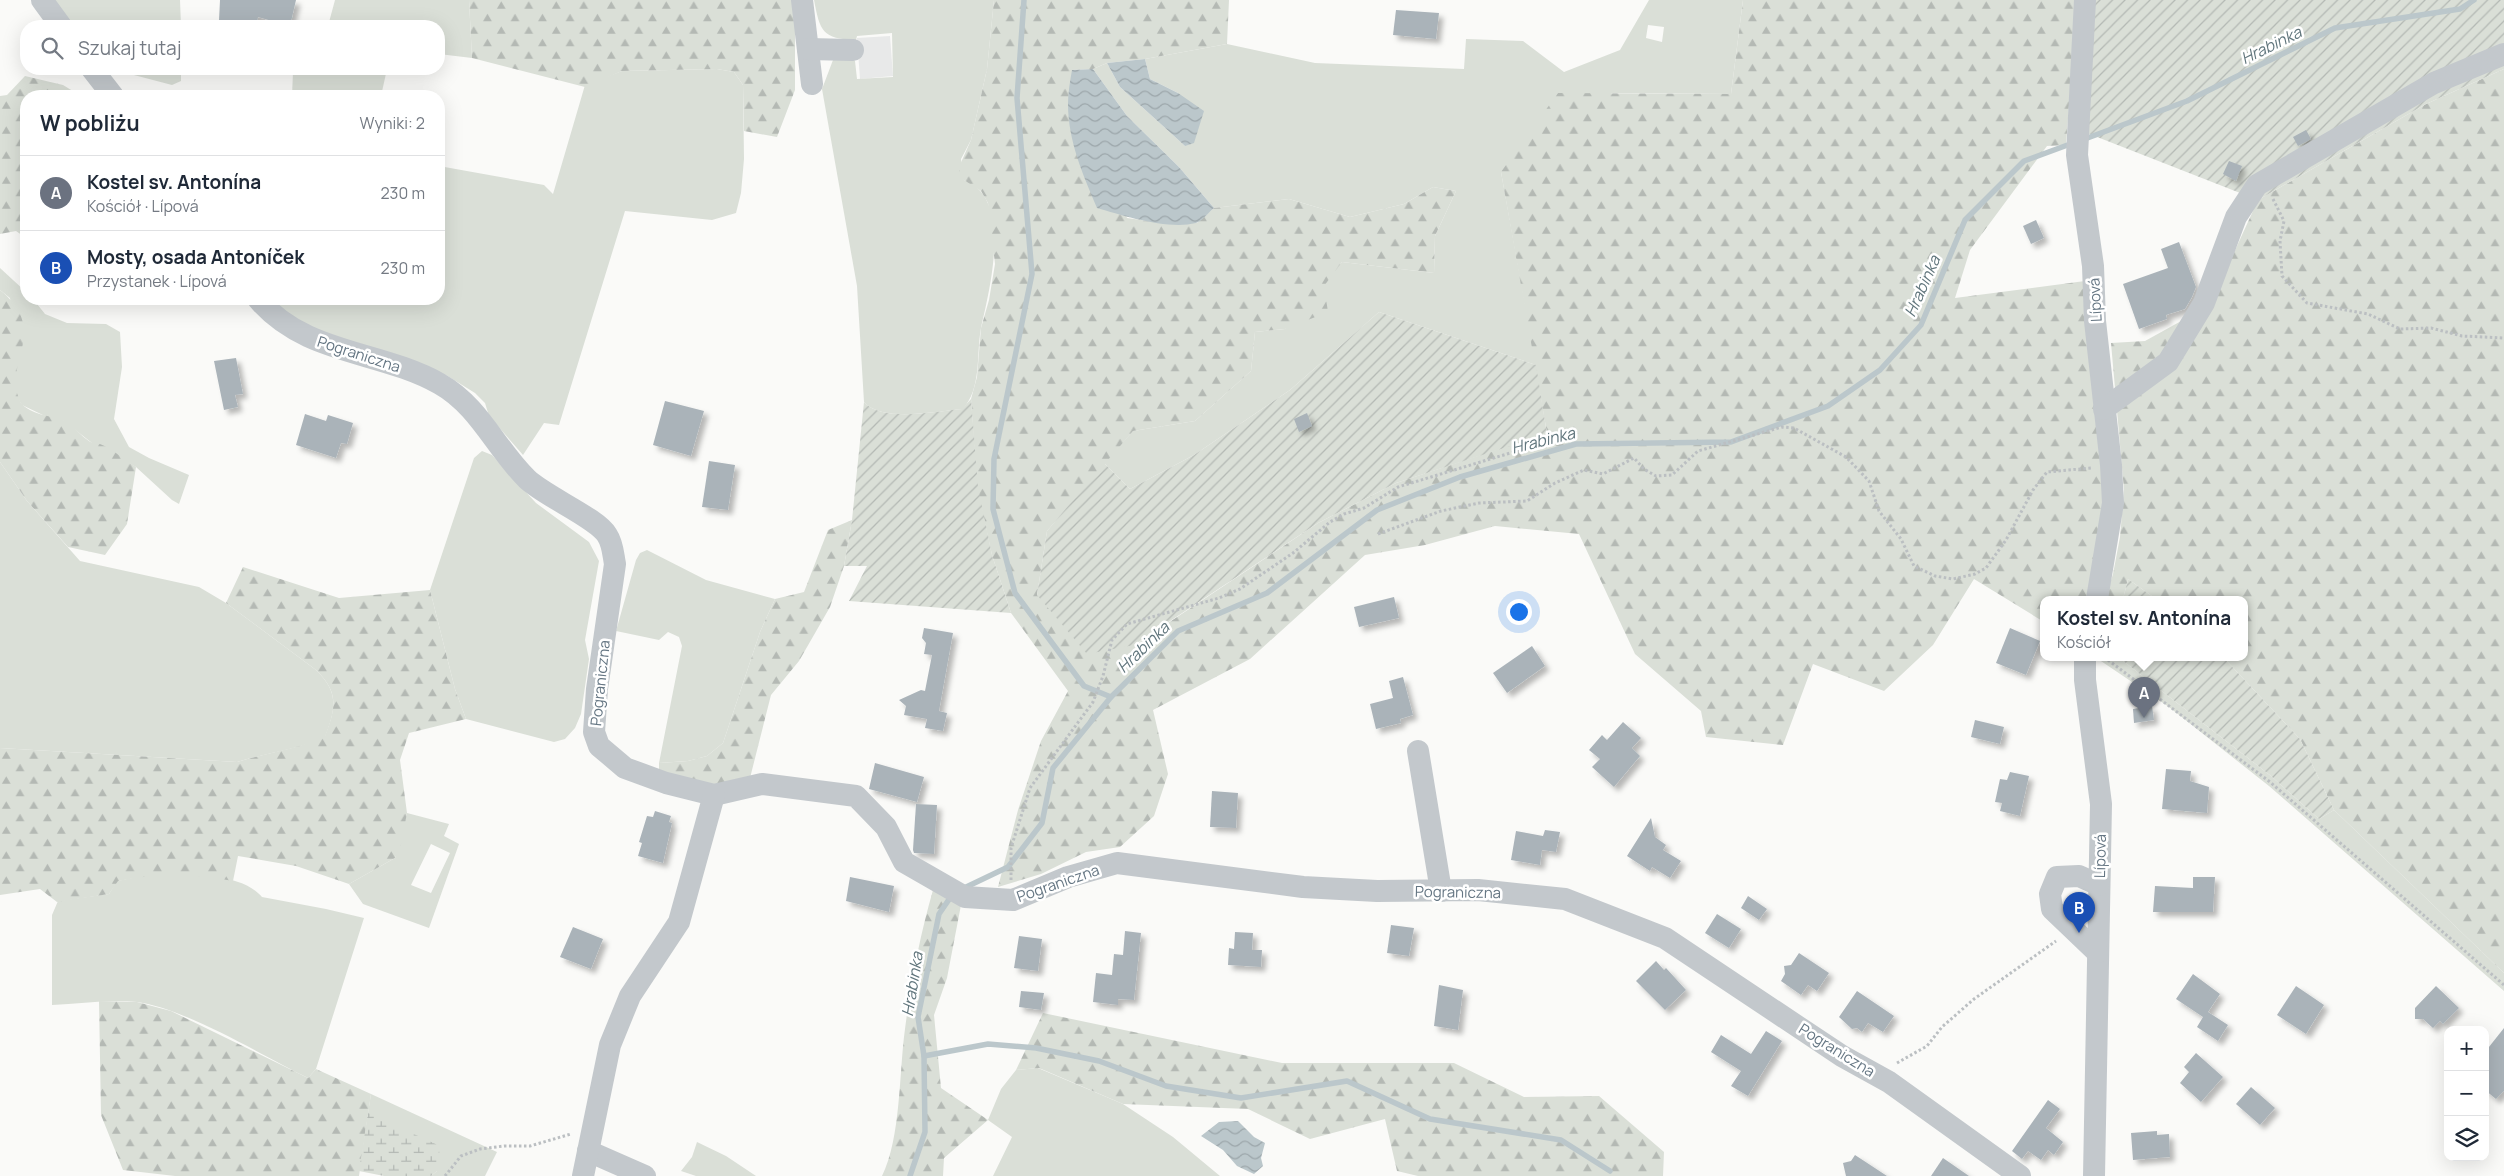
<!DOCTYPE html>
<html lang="pl">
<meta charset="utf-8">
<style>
body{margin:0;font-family:Manrope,sans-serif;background:#f6f6f7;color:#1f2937}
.controls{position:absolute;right:15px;bottom:15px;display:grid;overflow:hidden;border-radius:10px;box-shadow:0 5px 20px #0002}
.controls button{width:45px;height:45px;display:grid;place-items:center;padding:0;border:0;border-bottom:1px solid #e0e1e3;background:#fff;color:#1f2937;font:25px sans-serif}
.you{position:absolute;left:1518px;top:611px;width:18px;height:18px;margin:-12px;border:4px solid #fff;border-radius:50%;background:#1a73e8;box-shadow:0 0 0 8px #1a73e833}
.badge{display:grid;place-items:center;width:32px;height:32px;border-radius:50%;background:#0f766e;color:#fff;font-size:16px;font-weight:700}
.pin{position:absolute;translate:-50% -41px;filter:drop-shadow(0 1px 2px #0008)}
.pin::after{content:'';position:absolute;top:26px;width:18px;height:15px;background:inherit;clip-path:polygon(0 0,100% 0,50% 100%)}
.popup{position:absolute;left:2040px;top:596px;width:208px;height:65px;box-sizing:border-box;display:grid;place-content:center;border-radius:10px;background:#fff;filter:drop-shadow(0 1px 4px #0005);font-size:16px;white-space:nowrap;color:#747a83}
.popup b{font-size:19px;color:#1f2937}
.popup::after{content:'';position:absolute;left:50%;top:100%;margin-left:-10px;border:10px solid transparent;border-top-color:#fff}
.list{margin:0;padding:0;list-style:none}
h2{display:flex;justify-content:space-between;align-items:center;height:65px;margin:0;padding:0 20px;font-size:21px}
h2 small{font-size:16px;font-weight:400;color:#747a83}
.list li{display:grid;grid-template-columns:32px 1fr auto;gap:15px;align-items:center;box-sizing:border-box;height:75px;padding:0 20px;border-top:1px solid #e0e1e3}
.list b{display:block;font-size:19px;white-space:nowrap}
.list p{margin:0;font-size:16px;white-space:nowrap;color:#747a83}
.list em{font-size:16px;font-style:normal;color:#747a83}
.icon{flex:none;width:28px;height:28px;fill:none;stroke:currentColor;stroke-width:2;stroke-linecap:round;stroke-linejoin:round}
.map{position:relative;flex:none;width:2504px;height:1176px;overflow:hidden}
.search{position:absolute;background:#fff;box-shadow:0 5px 20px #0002;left:20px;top:20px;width:425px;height:55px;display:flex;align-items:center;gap:12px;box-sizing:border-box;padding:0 18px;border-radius:20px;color:#747a83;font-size:19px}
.panel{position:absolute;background:#fff;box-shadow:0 5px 20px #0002;left:20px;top:90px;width:425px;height:215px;border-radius:20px}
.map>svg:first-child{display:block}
.built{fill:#e8e9e9}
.grass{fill:#dadfd7;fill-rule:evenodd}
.forest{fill:url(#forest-firs)}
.wetland{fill:url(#wetland-marsh)}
.garden{fill:url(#garden-furrows)}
.water{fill:url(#water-waves)}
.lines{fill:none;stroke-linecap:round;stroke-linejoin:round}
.stream{stroke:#bbc7cb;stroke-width:5.5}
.building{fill:#aab3b9;filter:url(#shadow)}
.path{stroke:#bbbfc2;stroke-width:3;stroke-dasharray:2.5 2.5;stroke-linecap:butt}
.minor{stroke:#c3c8cc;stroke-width:22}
.labels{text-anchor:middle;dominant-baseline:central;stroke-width:5;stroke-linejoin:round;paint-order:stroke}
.street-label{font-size:15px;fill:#657683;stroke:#fff}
.water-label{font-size:16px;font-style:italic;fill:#60757c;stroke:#fff}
</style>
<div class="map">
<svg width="2504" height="1176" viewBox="0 0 2504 1176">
<defs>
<pattern id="forest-firs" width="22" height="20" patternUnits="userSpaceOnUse" patternTransform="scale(1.25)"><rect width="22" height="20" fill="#dadfd7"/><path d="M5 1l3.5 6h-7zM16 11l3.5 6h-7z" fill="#b4b9b4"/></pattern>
<pattern id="wetland-marsh" width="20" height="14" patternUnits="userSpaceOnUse" patternTransform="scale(1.25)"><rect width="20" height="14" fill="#dadfd7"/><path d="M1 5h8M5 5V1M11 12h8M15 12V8" fill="none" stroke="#b4b9b4"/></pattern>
<pattern id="garden-furrows" width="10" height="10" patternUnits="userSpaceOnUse" patternTransform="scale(1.25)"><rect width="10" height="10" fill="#dadfd7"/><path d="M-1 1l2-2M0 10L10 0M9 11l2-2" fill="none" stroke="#b4b9b4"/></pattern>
<pattern id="water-waves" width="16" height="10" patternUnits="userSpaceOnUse" patternTransform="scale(1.25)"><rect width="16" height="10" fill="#bbc7cb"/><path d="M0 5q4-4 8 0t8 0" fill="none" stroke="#9ca6aa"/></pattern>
<filter id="shadow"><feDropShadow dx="4.5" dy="4.5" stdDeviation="2.5" flood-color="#0004"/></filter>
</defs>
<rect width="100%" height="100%" fill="#fafaf8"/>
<!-- built -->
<polygon class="built" points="890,36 893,76 860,79 857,38"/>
<!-- grass -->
<g class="grass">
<polygon points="50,0 180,0 181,26 70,26"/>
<polygon points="335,0 469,0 472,58 439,54 439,26 328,26"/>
<path d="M814 0H994L987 69 971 140 961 159 964 180C1014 198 989 291 981 328 976 356 982 387 963 409 936 411 883 423 864 402L857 286 822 89 833 60 852 57 855 61 857 79 893 77 892 33 857 36 856 40C822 39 820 31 814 0Z"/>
<path d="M1649 0H1743L1731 94 1612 93 1501 172 1536 365 1379 312 1290 390 1194 455 1130 489 1104 463 1133 431 1195 421 1251 371 1255 332 1285 329 1342 262 1434 273 1435 236 1456 191 1433 187 1404 204 1350 217 1289 199 1214 208 1179 167 1127 116 1093 69 1107 63 1120 87 1185 146 1178 93 1150 79 1145 59 1227 44 1315 63 1464 69 1466 39 1523 41 1564 72 1620 50ZM1648 25 1664 27 1662 42 1646 38Z"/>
<polygon points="111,69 181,69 181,81 172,85"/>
<polygon points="296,69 387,69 381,96 292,96 293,72"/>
<polygon points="717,69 734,72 743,85 744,159 741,193 736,213 712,220 625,211 559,425 544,423 523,455 489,416 485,403 475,393 446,375 301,324 267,299 439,299 439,166 544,185 553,194 585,85 622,71"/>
<polygon points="0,268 26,292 26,299 33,299 45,314 67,323 106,324 120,332 122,367 114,419 129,447 149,458 189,475 179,504 172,500 136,467 92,443 64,421 47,417 22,405 12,389 10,374 18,353 10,298 0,290"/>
<polygon points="482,451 492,455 536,503 589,542 599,561 585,640 589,659 581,714 575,728 565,739 554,742 466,719 455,689 430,590 474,458"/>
<path d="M0 462 27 501 80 561 199 587 226 603 316 670C339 692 336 708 325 737 298 750 265 753 237 762L0 748Z"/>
<polygon points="647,550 706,580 775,599 760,632 723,743 707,756 688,761 659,763 682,646 679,637 668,632 659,640 616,631 636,560 640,553"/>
<polygon points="2095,657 2118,657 2271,776 2319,819 2334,810 2504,973 2504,991 2269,786 2169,707"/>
<path d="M407 813 449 824 444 836 459 844 429 928 363 904 349 884 395 858ZM431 844 450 853 431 893 411 885Z"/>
<path d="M168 874C196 875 243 874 262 897L326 909 364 918 316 1069 308 1078C261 1055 187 1009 137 1002 109 999 80 1004 52 1005V915L58 901 109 894 117 881 142 876Z"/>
<polygon points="1038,1068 1123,1104 1173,1137 1220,1176 993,1176 1012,1137 988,1120 1001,1089 1016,1070"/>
<polygon points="371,1094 497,1152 485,1176 431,1176 437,1171 368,1113"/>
<polygon points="697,1142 726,1156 756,1176 696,1176 681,1171 692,1157"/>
</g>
<!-- forest -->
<g class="forest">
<polygon points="469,0 795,0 795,90 777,137 744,131 743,85 734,72 717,69 622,71 585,87 472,58"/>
<polygon points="994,0 1229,0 1227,44 1145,59 1107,63 1093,69 1072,70 1127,218 1162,223 1197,223 1214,208 1289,199 1350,217 1404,204 1433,187 1456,191 1435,236 1434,273 1342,262 1324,286 1328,312 1285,329 1255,332 1251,371 1195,421 1133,431 1047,531 1037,595 1135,645 1318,523 1396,483 1547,433 1501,172 1558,93 1731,94 1743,0 2077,0 2066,145 2047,146 1970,250 1955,298 2085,281 2105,493 2089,599 2044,599 2044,622 1974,579 1933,645 1884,691 1813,664 1783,745 1706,737 1701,711 1635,654 1579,534 1495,526 1425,545 1365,555 1250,659 1153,710 1168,774 1154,816 1120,847 1086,852 1041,874 998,887 1018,810 1041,741 1068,691 1011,613 992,555 977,487 971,399 977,377 981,328 989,300 995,264 988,203 981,191 964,180 959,175 959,167 971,140 987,69"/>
<polygon points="2504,69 2504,973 2334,810 2300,739 2223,657 2244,657 2244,599 2156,599 2128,579 2123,599 2105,599 2113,574 2120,537 2124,490 2111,343 2145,341 2210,305 2258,200 2426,104"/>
<polygon points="25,76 63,85 81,96 26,96 26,238 16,231 0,234 0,96 7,95"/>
<path d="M0 290C52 332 0 364 21 403 30 414 50 416 63 420 72 424 81 436 89 441 93 444 96 443 100 444 112 449 124 459 136 467L127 524 105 555 68 547 27 501 0 462Z"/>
<polygon points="852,520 844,566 830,607 799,661 771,695 750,778 716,787 659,775 659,763 688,761 707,756 723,743 760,632 775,599 804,592 828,530"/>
<path d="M243 567 339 598 430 590 455 689 466 719 409 733 400 760 407 813 401 844 395 858 349 884 296 866 238 856 233 881C195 873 156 873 118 881L109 894 57 902 40 889 0 895V748L237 762C265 753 300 749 325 736 336 708 339 692 316 670L226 603Z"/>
<path d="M933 890 961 905 947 978 934 1015 941 1088 988 1120 944 1158 943 1176H882C901 1138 899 1072 905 1029 911 982 920 935 933 890Z"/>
<polygon points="99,1001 137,1002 171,1011 308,1078 316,1069 371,1094 359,1176 175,1176 123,1170 101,1115"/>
<polygon points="1043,1013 1282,1063 1454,1063 1524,1097 1599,1096 1664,1152 1663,1176 1418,1176 1397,1171 1385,1119 1310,1139 1248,1109 1123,1104 1039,1068 1016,1070"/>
</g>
<!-- wetland -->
<polygon class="wetland" points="368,1113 440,1146 437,1171 431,1176 384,1176 359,1171"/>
<!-- garden -->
<g class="garden">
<polygon points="2077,0 2504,0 2504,69 2426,104 2258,200 2069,126"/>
<polygon points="1379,312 1536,365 1547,434 1396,483 1318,523 1134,645 1087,654 1037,595 1047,531 1104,463 1130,489 1194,455 1290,390"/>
<path d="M971 399 978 487 992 555 1011 613 849 601 867 566H844L852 520 864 402C883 423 936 411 962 409Z"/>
<polygon points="2128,579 2156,599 2123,599"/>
<polygon points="2118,657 2223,657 2300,739 2334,810 2319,819 2271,776"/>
</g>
<!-- water -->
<g class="water">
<polygon points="1145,59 1150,79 1178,93 1204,111 1194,143 1185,146 1120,87 1107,63"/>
<path d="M1093 69 1127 116 1179 167 1214 208C1209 212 1202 221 1196 223 1168 230 1124 216 1097 208 1083 175 1068 141 1068 104 1068 93 1070 81 1072 70Z"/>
<polygon points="1238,1121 1254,1137 1265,1143 1261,1158 1263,1166 1254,1174 1237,1166 1223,1150 1201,1136 1219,1122"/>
</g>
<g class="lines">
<!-- stream -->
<g class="stream">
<polyline points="1024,0 1017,98 1032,274 994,459 993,509 1015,593 1084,686 1111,697"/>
<polyline points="2082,140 2187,101 2335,28 2460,9 2474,0"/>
<polyline points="962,889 1008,867 1042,823 1053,768 1111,697 1178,631 1267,593 1377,510 1460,477 1576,444 1731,442 1828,406 1880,370 1921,325 1965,220 2024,161 2073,143"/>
<polyline points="924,1056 988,1044 1036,1048 1099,1061 1166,1086 1241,1098 1347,1081 1430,1119 1561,1140 1610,1171"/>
<polyline points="910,1176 925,1132 924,1056 918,1017 939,914 952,895"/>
</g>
</g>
<!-- building -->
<g class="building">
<polygon points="220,0 296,0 290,26 258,17 257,23 219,21"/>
<polygon points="1396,10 1439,13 1436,39 1393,35"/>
<polygon points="2306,130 2311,139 2298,146 2293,137"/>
<polygon points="2229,161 2242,166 2236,181 2223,174"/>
<polygon points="2036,220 2044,238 2031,244 2023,226"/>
<polygon points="2179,242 2196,287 2192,297 2185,309 2166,315 2167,319 2139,329 2123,284 2168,268 2161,249"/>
<polygon points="236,358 243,394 235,395 238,407 224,410 214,361"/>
<polygon points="665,401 704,411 691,456 653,445"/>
<polygon points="1307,413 1312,426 1299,432 1294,419"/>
<polygon points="305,414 326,421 328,415 353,423 347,444 341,443 336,458 296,445"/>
<polygon points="709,461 735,465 728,510 702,507"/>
<polygon points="1394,597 1399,618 1359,627 1354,607"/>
<polygon points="924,628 953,633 939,711 947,713 943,731 925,728 927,719 904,715 906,706 899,700 921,690 925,691 932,655 924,654 926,643 922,638"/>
<polygon points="2010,628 2040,641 2026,675 1996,663"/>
<polygon points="1532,646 1545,666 1507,693 1493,673"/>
<polygon points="1403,677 1413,715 1400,719 1401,723 1376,729 1370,704 1393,698 1389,681"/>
<polygon points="2152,706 2154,720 2134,723 2133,709"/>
<polygon points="1975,720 2004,727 2000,744 1971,737"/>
<polygon points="1623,722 1641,738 1632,748 1640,756 1614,787 1592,767 1600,759 1589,750 1602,735 1607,740"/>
<polygon points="875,763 924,777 917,802 869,789"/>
<polygon points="2166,769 2191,771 2190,781 2209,787 2207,813 2162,809"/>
<polygon points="2010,772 2029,776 2020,816 2000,811 2002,803 1995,802 2000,779 2007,780"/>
<polygon points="1212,791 1238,793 1236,828 1210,827"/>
<polygon points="916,804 937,805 934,854 914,853 913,850"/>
<polygon points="655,811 671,816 669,822 672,823 663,863 638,856 642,843 639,842 647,816 653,817"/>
<polygon points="1651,818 1655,837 1666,845 1663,850 1681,861 1670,878 1652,867 1650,871 1627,856"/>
<polygon points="1545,830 1560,832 1556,852 1542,850 1540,865 1511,860 1516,831 1543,836"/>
<polygon points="850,877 894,886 889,912 846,901"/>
<polygon points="2193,877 2215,877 2213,912 2153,912 2155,886 2193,888"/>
<polygon points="1748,896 1767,909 1759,920 1741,908"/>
<polygon points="1717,914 1741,929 1729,948 1705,933"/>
<polygon points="1391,925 1414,928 1409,956 1387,953"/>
<polygon points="573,927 603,939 591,969 560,957"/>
<polygon points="1125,931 1141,933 1134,1000 1118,999 1118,1005 1093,1002 1096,973 1112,975 1114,954 1123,955"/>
<polygon points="1235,932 1253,933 1252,950 1262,950 1261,967 1228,965 1229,948 1234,949"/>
<polygon points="1019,936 1042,939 1038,971 1014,968"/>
<polygon points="1799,953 1829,973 1817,991 1808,985 1801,995 1781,981 1785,974 1784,966 1791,965"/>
<polygon points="1656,961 1664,970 1666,968 1686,990 1665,1010 1636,981"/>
<polygon points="2193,974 2220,994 2208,1012 2228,1025 2218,1041 2197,1027 2203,1017 2176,999"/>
<polygon points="1439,985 1463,990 1458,1030 1434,1026"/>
<polygon points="2296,986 2324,1005 2306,1034 2277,1015"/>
<polygon points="2436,986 2459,1008 2443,1024 2440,1021 2433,1028 2423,1019 2415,1019 2415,1008"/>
<polygon points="1021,991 1044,993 1041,1010 1019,1007"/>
<polygon points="1857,991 1894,1016 1883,1032 1868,1023 1862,1032 1857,1028 1852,1029 1839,1017"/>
<polygon points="2504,1028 2504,1091 2496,1099 2485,1090 2485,1052"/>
<polygon points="1766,1031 1782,1041 1748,1096 1731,1086 1741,1071 1711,1052 1721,1035 1751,1054"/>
<polygon points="2196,1053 2223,1077 2201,1102 2180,1083 2189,1072 2184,1067"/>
<polygon points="2251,1087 2275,1108 2260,1125 2236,1104"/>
<polygon points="2048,1100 2060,1109 2046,1128 2063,1142 2054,1155 2048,1150 2041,1160 2028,1151 2022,1159 2012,1151"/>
<polygon points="2157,1131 2157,1135 2169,1134 2170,1157 2133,1160 2131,1133"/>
<polygon points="1855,1155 1887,1176 1846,1176 1843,1163 1851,1161"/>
<polygon points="1943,1158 1969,1176 1931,1176"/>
</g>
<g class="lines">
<!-- path -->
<g class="path">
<polyline points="2273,199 2284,221 2280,241 2282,276 2307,303 2368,314 2400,329 2431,328 2462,336 2504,338"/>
<polyline points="1378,534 1441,511 1479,503 1527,501 1555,483 1584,470 1603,474 1634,458 1644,469 1656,476 1672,475 1698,451 1782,427 1794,428 1846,457 1869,481 1879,511 1901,539 1914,566 1935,576 1953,579 1975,574 1986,568 2006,540 2033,490 2047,472 2091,468"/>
<polyline points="2104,657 2270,782 2504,985"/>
<polyline points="1011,880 1011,848 1030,788 1093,702 1103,676 1112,640 1127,624 1219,598 1240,589 1293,553 1330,522 1344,514 1364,508 1398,487 1530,447"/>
<polyline points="1897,1063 1927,1046 1942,1027 1974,999 2056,941"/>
<polyline points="445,1176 461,1156 480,1149 504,1146 530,1146 571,1134"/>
</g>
<!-- minor -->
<g class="minor">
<polyline points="42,0 61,26"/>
<polyline points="802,0 812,84"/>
<polyline points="2085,0 2077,155 2093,266 2095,321 2111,465 2113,503 2097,599"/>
<polyline points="808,49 853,50"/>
<polyline points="92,69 113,96"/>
<path d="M258 299C305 355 380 350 440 384 479 406 496 449 527 479 546 497 597 518 607 535 613 544 613 554 615 564L597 689 594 732 599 746 625 768 666 783 714 795 762 784 856 796 886 827 904 862 965 897 1013 900 1068 877 1117 863 1303 887 1377 891 1478 890 1565 899 1665 938 1842 1056 1889 1082 2020 1176"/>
<polyline points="2104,409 2168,362 2204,303 2236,217 2257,185 2434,83 2504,54"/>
<polyline points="2085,657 2085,680 2101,804 2094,1176"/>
<polyline points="1418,751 1441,891"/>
<polyline points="2097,952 2052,909 2050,894 2057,877 2079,876 2099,885"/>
<polyline points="588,1151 645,1176"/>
<polyline points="583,1176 610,1045 630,996 679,922 714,795"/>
</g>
</g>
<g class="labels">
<!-- street labels -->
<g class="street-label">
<text transform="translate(2095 300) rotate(-93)">Lípová</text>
<text transform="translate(359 354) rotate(18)">Pograniczna</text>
<text transform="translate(600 683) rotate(-84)">Pograniczna</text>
<text transform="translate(2100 856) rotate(-89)">Lípová</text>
<text transform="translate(1058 883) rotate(-19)">Pograniczna</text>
<text transform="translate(1458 892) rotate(1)">Pograniczna</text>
<text transform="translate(1837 1050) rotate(32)">Pograniczna</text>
</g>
<!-- water labels -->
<g class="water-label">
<text transform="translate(2271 45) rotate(-26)">Hrabinka</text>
<text transform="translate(1922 286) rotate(-66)">Hrabinka</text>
<text transform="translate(1543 440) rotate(-14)">Hrabinka</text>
<text transform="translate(1143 647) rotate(-44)">Hrabinka</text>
<text transform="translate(912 984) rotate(-81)">Hrabinka</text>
</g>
</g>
</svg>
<div class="controls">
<button>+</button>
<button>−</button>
<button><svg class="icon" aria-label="layers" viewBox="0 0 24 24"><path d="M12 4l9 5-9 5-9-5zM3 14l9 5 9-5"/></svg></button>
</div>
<div class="you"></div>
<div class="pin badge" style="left:2144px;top:718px;background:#6b7280">A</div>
<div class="popup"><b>Kostel sv. Antonína</b>Kościół</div>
<div class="pin badge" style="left:2079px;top:933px;background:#1a4fb4">B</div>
<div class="search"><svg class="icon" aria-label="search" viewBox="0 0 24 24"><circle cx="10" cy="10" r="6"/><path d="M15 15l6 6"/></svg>Szukaj tutaj</div>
<section class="panel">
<h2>W pobliżu<small>Wyniki: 2</small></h2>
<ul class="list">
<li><span class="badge" style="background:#6b7280">A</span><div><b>Kostel sv. Antonína</b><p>Kościół · Lípová</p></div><em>230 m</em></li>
<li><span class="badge" style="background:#1a4fb4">B</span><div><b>Mosty, osada Antoníček</b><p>Przystanek · Lípová</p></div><em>230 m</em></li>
</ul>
</section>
</div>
